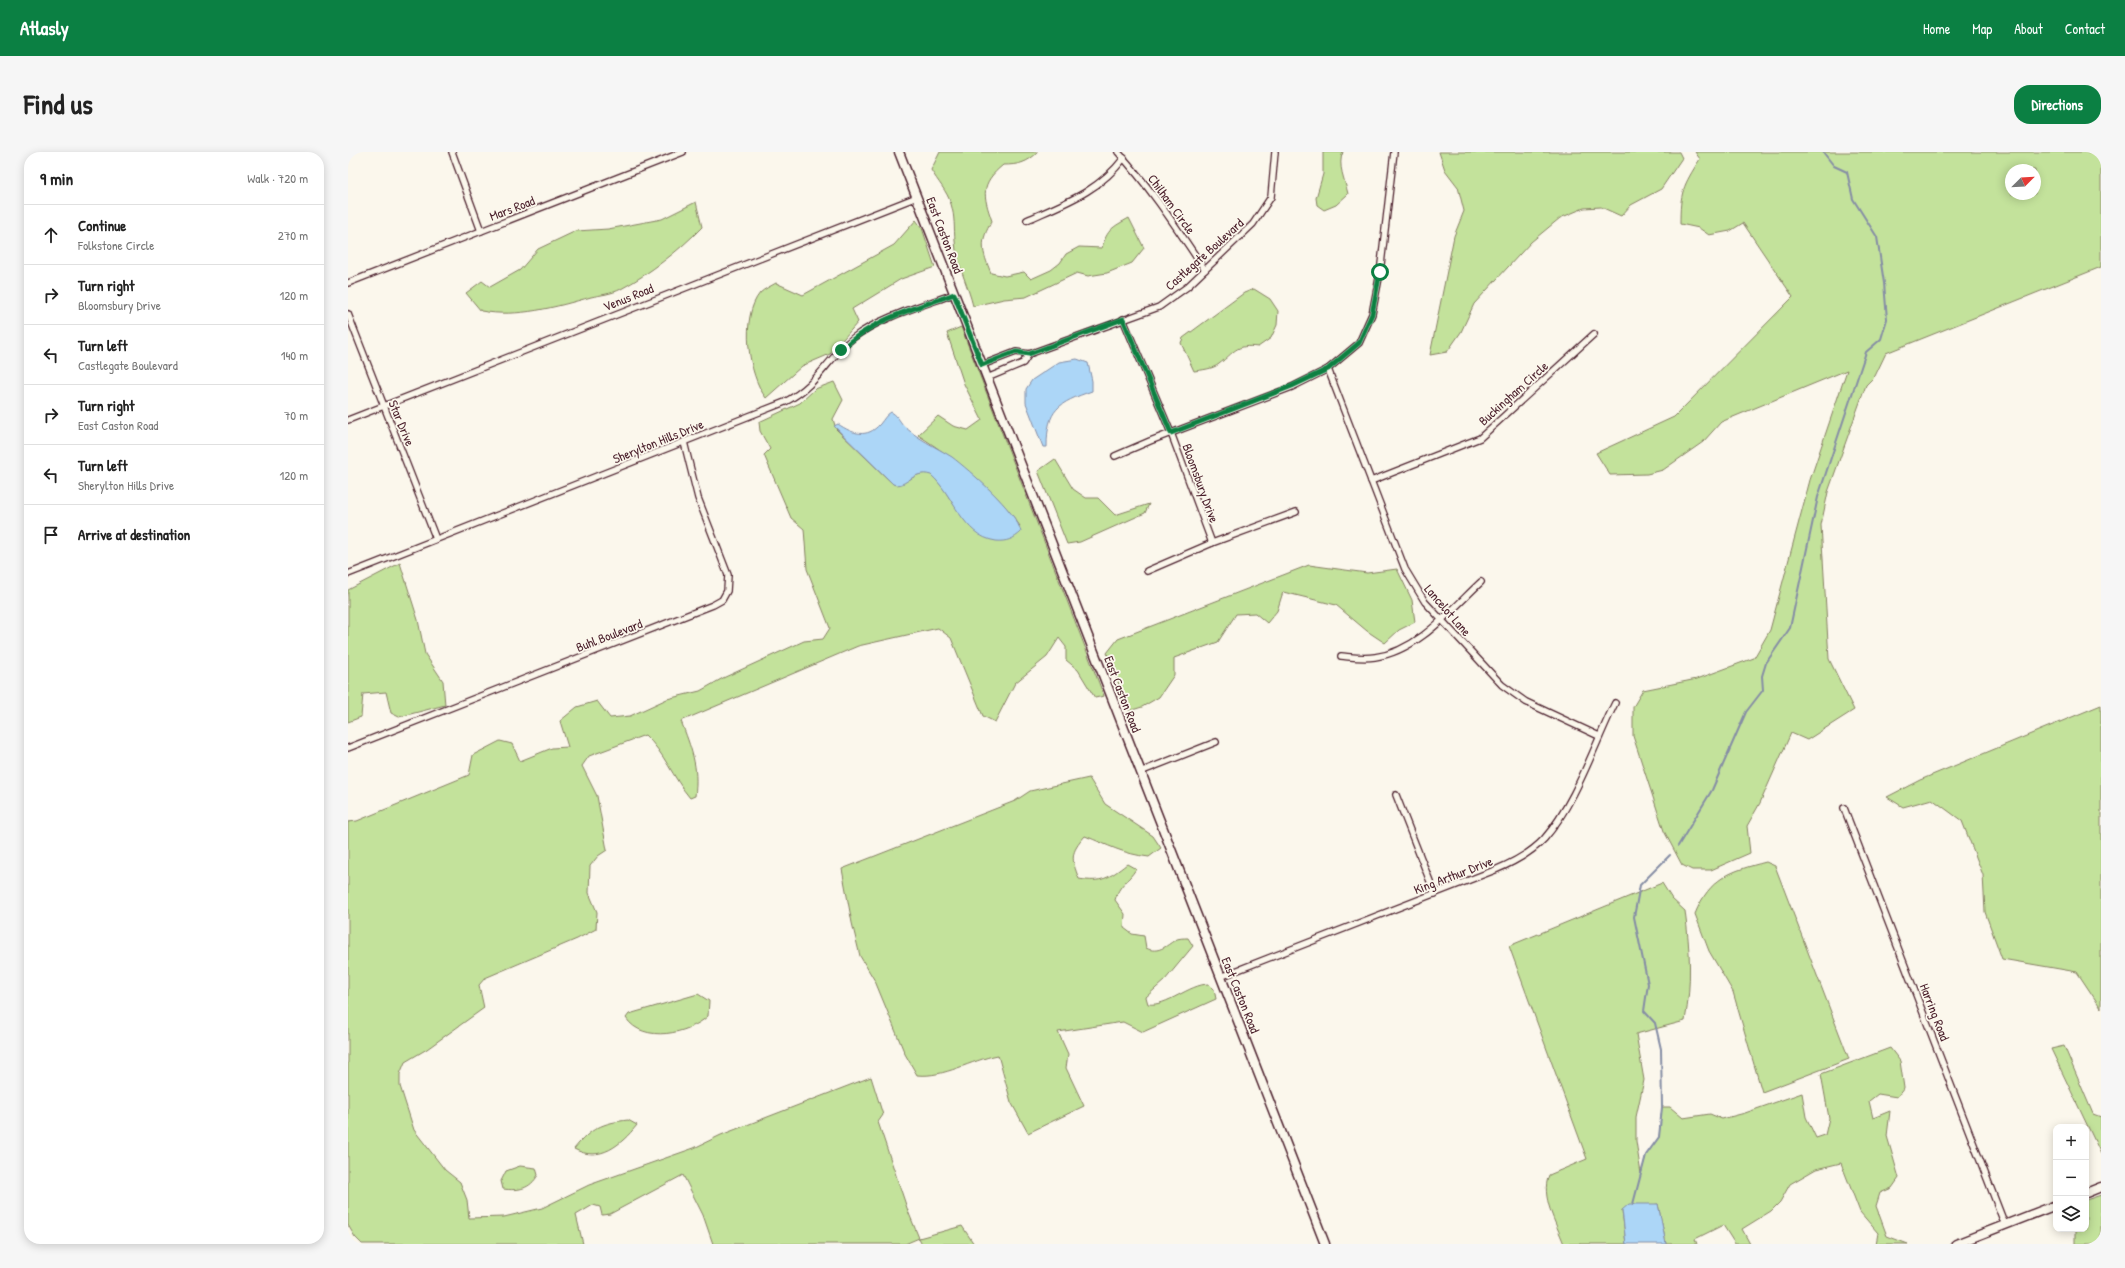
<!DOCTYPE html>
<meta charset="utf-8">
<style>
body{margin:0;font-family:"Patrick Hand",sans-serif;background:#f6f6f6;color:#222}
.controls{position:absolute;right:12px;bottom:12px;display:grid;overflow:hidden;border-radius:8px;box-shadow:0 2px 10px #0003}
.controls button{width:36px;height:36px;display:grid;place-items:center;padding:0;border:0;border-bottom:1px solid #e0e0e0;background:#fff;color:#222;font:20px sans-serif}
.compass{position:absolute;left:1657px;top:12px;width:36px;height:36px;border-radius:50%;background:#fff;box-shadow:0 2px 10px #0003;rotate:66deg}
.stop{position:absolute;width:12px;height:12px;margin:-9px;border:3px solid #0b8043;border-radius:50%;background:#fff}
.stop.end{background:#0b8043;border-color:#fff;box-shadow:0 1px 4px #0008}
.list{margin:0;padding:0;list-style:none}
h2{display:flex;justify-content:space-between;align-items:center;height:52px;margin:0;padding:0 16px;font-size:17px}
h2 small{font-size:13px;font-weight:400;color:#767676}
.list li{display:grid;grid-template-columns:26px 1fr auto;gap:12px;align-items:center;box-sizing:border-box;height:60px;padding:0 16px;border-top:1px solid #e0e0e0}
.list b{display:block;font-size:15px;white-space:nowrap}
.list p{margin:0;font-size:13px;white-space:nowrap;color:#767676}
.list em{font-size:13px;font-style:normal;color:#767676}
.icon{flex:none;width:22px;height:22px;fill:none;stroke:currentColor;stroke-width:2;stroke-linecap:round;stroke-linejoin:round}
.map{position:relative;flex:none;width:1753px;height:1092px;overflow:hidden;border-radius:16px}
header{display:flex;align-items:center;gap:24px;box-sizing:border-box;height:56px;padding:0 20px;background:#0b8043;color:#fff}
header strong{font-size:19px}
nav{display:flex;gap:22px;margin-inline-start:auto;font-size:14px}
.intro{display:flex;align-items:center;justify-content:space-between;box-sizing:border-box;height:96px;padding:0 24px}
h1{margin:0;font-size:28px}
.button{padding:10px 18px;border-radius:16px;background:#0b8043;color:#fff;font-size:14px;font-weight:700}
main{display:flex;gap:24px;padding:0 24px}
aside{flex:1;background:#fff;border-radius:16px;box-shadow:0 2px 10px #0003}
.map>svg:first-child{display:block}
.green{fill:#c3e29b;stroke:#868063;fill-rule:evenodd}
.water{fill:#acd6f7;stroke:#858da5}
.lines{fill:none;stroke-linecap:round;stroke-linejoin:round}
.stream{stroke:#858da5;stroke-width:2}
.street-casing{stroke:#4a1f2b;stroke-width:8}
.secondary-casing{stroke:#4a1f2b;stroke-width:11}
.street{stroke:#fbf7ec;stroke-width:5.5}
.secondary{stroke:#fbf7ec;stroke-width:8}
.route{stroke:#0b8043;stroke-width:5}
.labels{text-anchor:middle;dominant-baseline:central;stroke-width:3.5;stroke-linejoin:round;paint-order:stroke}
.street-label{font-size:13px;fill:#4a1f2b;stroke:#fbf7ec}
</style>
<header>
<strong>Atlasly</strong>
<nav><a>Home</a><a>Map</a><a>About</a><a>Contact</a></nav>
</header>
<div class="intro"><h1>Find us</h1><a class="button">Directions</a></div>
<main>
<aside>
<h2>9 min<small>Walk · 720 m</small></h2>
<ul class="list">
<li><svg class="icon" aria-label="ahead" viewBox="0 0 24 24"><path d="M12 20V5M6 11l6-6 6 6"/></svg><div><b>Continue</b><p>Folkstone Circle</p></div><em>270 m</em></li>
<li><svg class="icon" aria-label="right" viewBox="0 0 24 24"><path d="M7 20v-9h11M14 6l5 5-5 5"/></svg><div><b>Turn right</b><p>Bloomsbury Drive</p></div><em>120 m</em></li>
<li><svg class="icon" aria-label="left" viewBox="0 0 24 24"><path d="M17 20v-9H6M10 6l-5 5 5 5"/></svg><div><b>Turn left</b><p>Castlegate Boulevard</p></div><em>140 m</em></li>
<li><svg class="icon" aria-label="right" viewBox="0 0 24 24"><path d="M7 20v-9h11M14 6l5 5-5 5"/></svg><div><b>Turn right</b><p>East Caston Road</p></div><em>70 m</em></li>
<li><svg class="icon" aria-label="left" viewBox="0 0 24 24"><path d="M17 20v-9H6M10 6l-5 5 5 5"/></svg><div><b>Turn left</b><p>Sherylton Hills Drive</p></div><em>120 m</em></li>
<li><svg class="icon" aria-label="arrive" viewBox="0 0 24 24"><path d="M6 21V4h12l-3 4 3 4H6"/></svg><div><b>Arrive at destination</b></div></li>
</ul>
</aside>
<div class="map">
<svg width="1753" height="1092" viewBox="0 0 1753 1092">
<rect width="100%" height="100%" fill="#fbf7ec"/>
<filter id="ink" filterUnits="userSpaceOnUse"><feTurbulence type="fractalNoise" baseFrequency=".025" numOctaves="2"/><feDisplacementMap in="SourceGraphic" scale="8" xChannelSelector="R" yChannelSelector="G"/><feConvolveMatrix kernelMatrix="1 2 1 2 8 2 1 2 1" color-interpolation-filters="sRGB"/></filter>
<g filter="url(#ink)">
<!-- green -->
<g class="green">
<path d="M592 0H690C679 11 670 13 655 13 632 32 635 43 644 69 631 90 634 99 643 121L657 124 676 120 683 127 703 118 712 111 718 102 731 95 754 96C759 77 765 75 781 66L796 96 784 111 759 121 740 124 729 121 678 145 656 147 625 154C620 133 608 111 607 89 606 76 607 65 603 52 599 39 590 30 583 18Z"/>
<path d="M975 0H995C989 13 997 28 1000 42L988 53 976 58 969 53 968 46 975 22Z"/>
<polygon points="1091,0 1331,0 1334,6 1313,37 1283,53 1273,64 1253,55 1236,56 1212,66 1183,90 1126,152 1113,180 1099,200 1082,203 1106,84 1116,59 1110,35 1097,18"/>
<path d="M1347 0H1753V115L1538 201 1527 224 1518 233 1480 340 1473 373 1481 507 1506 558 1459 588 1443 581 1412 651 1399 674 1402 701 1363 718H1344L1334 713 1316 679 1285 584V555L1295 538 1349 527 1406 506 1422 478 1462 328 1499 218 1373 270 1355 290 1315 318 1299 322 1262 323 1248 301 1326 265 1445 145 1395 71 1382 79 1361 83 1351 76 1332 72C1332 40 1335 34 1352 7ZM1663 18H1687V42H1663Z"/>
<path d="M348 50 354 75C332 98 301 122 273 137 264 142 252 143 243 145 208 155 169 166 133 159L118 141 134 129 142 135 172 118 190 97 228 79 260 77 314 67Z"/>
<path d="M568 68 574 76 587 115 553 127 504 157 510 170 482 202 454 214 418 246C400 223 392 165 412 141 416 137 423 134 428 131L455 143 546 93Z"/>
<path d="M906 137 922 147 930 159 929 173 923 186 910 195C887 192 887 200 871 212 865 217 854 218 846 219L833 191 835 186 896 141Z"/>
<path d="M613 175 756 544 747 546 730 518 718 508V495L711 486 699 505 667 531 647 570 635 564 603 486 590 476 510 494 333 569C343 596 351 614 347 644L342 646C325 626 316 600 297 583L241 604 234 614 249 644 259 698 250 704 242 714 241 741 249 760 248 777 229 787 137 826 131 833 136 856 79 897 57 910 52 922V934L66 978 97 1018 112 1030 119 1048 121 1066 156 1065 194 1056 241 1033 346 996 373 983 523 925 535 963 530 970 560 1059 571 1086 614 1074 626 1092H574L571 1086 557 1092H365L355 1063 335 1023 262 1062 254 1063 252 1055 245 1053 228 1063 235 1092H14L7 1085 0 1073V670L9 669 121 623 125 603 152 589 164 592 172 609 204 596 220 595 212 569 229 555 249 549 262 566 282 564 319 547 352 539 375 526 456 489 475 487 482 476 459 417 456 377 443 366 416 303 422 297 412 279 411 270 452 251 467 237 486 230 495 248 485 267 488 277 545 332C550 331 557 330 562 327 569 323 573 320 583 322L596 337 605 352 672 374C646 336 608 308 570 283L590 264 605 274 620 278 634 268 616 232 599 181Z"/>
<polygon points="707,307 725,337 738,346 750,346 767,363 801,352 797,361 732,390 719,392 690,319"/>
<polygon points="52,411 70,468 77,502 95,529 97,553 51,565 43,561 38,540 15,542 13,565 0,570 0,438"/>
<polygon points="961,413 1019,421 1049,417 1064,448 1067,470 1051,478 1037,491 1019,479 988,453 935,440 929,459 919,471 907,461 888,462 870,490 826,506 826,523 811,545 794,555 781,559 759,501 770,487"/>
<polygon points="1753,553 1753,856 1729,820 1654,807 1637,760 1635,723 1614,669 1584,647 1555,655 1539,645 1572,628"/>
<path d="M741 626 757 652 805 684 813 696 801 705C775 702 760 693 737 684 722 701 723 706 731 727 754 731 761 726 779 712L788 717C780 730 771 732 767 748L777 762 776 776 784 782 796 784 798 796C810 802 818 794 827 788 830 786 836 786 840 786L845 794 817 828 798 845 800 852C819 855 841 832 861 832L866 837 868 847 795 880 775 870 710 880 720 902 718 916 736 954 680 981 663 950 650 903C623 908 596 926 569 923L557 902 527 829 512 804 504 771 494 717 667 649 682 639Z"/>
<path d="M1418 710 1427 714 1501 907 1414 940 1385 840 1361 799 1347 762C1362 725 1383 719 1418 710Z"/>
<path d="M1314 731 1324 747 1337 759C1342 798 1344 830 1337 869L1288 882 1296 928 1288 965V989L1293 1022 1298 1003 1311 985 1314 955H1322L1335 966 1362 962 1374 967 1397 961 1454 941 1458 965 1468 986 1477 983 1481 966 1473 922 1542 896 1552 909 1556 936 1549 945 1530 942 1521 949 1525 966 1542 959 1539 984 1551 1026 1544 1036 1532 1041 1528 1054 1539 1084 1560 1092H1528L1530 1081 1512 1060 1493 1011 1468 1017 1442 1032 1432 1050 1423 1059 1394 1077 1402 1092H1387L1375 1073 1347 1087 1349 1092H1318L1310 1052 1274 1058 1278 1092H1216C1208 1071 1192 1044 1201 1023L1239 1007 1161 794Z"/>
<path d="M350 842 361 849 360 864C341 882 295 892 278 866L281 862Z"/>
<polygon points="1716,894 1745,962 1753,965 1753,1002 1703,897"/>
<path d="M280 968 289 973C273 993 252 1011 226 997 243 976 254 971 280 968Z"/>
<path d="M172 1014 188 1016 190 1023C182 1037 171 1039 155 1037L153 1029 158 1019Z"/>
<polygon points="1753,1043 1753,1092 1727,1092 1727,1077 1738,1077 1738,1048"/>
</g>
<!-- water -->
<g class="water">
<path d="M729 207 740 211 744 229V239C710 251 699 257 699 295H695L678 251V237L684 228 711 210Z"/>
<path d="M543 260C549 263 551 268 555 273 568 286 588 295 604 305 621 318 669 359 673 380 666 387 658 390 648 389 614 384 606 343 583 323 564 317 559 337 545 332L486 274 490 272C505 282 519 287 532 272 536 267 538 263 543 260Z"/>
<polygon points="1281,1052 1310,1052 1318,1092 1278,1092 1274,1058"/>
</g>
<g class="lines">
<!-- stream -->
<g class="stream">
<polyline points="1330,694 1364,638 1398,560 1415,538 1414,524 1418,511 1442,476 1470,345 1518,200 1533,187 1539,167 1536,131 1529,85 1505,47 1499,20 1486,14 1475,0"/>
<polyline points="1285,1052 1298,1003 1311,985 1314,955 1313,897 1307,871 1296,859 1300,832 1286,765 1292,733 1322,703"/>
</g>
<defs>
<g id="street">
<polyline points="104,0 133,79"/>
<path d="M770 0C803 36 830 78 857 118"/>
<path d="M679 68C717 51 750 40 776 6"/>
<polyline points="0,131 335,0"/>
<polyline points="0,162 88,387"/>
<polyline points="775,167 823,281 864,391"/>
<polyline points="634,213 668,200 681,202 811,155 839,135 905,72 923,45 927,0"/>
<polyline points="980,217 1057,417 1077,450 1154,533 1178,550 1251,584"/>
<polyline points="639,226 675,211 681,202"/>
<polyline points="0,268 569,45"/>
<polyline points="767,304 802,289 944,235 980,217 1011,191 1024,162 1032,121 1046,0"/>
<polyline points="1023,329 1132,286 1246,182"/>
<polyline points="799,419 864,391 948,360"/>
<path d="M0 422 437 250C471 232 478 208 505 186 530 166 576 153 606 142"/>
<path d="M993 504C1004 505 1015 507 1027 505 1070 499 1103 458 1133 430"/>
<polyline points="0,596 365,453 374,448 379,439 380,423 350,346 336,290"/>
<polyline points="792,620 868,590"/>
<polyline points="1048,643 1087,742"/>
<polyline points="1496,656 1657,1073"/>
<path d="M872 825 1147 718C1164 711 1183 701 1196 687 1227 652 1246 594 1267 551"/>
</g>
<g id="secondary">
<polyline points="551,0 977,1092"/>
<polyline points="1738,1041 1753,1035"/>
<polyline points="1608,1092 1708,1053"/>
</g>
</defs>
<!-- street casing -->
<use href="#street" class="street-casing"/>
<!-- secondary casing -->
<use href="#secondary" class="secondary-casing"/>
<!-- street -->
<use href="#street" class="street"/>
<!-- secondary -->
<use href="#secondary" class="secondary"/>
</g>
</g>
<g class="lines" filter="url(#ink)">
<!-- route -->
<path class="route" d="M493 198C524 167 567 157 606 142L634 213 668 200 681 202 775 167 823 281 944 234 980 217 1011 191 1024 162 1032 120"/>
</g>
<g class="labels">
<!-- street labels -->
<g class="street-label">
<text transform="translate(824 52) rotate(54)">Chilham Circle</text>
<text transform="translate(164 56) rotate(-21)">Mars Road</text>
<text transform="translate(597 83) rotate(69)">East Caston Road</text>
<text transform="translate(856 102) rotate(-42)">Castlegate Boulevard</text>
<text transform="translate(280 145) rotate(-22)">Venus Road</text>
<text transform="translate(1165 241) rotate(-42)">Buckingham Circle</text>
<text transform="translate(54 271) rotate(68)">Star Drive</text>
<text transform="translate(310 289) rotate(-22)">Sherylton Hills Drive</text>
<text transform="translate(853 331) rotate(70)">Bloomsbury Drive</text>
<text transform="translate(1100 458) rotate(49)">Lancelot Lane</text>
<text transform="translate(261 483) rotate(-21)">Buhl Boulevard</text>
<text transform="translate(775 542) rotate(69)">East Caston Road</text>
<text transform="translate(1105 723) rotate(-21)">King Arthur Drive</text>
<text transform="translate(893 843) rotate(68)">East Caston Road</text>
<text transform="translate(1587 860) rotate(69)">Harring Road</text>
</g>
</g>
</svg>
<div class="controls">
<button>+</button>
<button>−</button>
<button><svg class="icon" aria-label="layers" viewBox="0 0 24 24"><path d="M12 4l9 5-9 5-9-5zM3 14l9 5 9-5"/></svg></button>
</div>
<svg class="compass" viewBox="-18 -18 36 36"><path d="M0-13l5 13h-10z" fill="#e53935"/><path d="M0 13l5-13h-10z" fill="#767676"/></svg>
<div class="stop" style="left:1032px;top:120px"></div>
<div class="stop end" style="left:493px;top:198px"></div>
</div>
</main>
